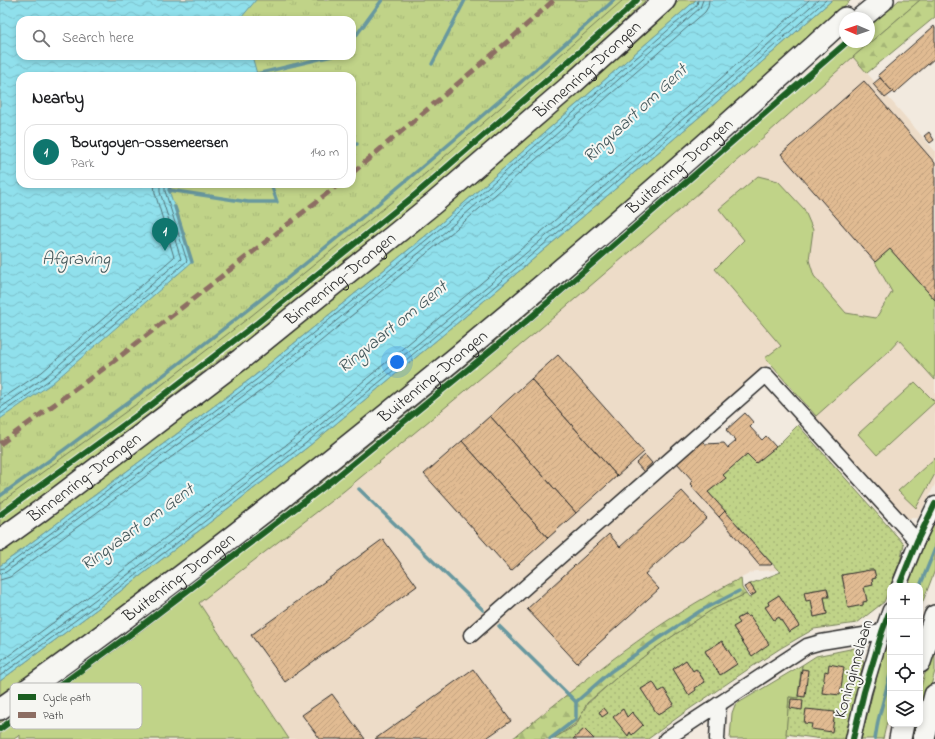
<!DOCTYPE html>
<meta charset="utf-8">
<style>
body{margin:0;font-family:"Indie Flower",sans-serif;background:#f6f6f6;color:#202124}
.controls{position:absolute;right:12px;bottom:12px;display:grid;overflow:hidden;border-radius:8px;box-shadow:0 2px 6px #0003}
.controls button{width:36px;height:36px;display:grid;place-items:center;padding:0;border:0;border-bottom:1px solid #e0e0e0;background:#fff;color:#202124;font:20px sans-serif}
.compass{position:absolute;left:839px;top:12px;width:36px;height:36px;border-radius:50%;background:#fff;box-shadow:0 2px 6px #0003;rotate:272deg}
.you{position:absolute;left:397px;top:362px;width:14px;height:14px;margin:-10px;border:3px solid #fff;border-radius:50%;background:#1a73e8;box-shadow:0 0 0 6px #1a73e833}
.badge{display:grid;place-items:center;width:26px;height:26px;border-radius:50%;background:#0f766e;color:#fff;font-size:13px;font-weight:700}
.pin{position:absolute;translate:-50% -33px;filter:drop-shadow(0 1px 2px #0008)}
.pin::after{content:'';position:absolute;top:21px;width:14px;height:12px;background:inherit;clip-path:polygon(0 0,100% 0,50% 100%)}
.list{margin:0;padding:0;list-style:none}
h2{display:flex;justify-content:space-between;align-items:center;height:52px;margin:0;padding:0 16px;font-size:17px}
h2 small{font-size:13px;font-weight:400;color:#757577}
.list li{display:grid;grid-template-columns:26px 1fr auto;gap:12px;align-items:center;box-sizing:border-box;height:56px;margin:0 8px 8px;padding:0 8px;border:1px solid #e0e0e0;border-radius:12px}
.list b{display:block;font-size:15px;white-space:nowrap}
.list p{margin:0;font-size:13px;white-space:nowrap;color:#757577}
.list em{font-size:13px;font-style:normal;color:#757577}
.icon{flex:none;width:22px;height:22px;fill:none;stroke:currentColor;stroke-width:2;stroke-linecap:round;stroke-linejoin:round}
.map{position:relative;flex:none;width:935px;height:739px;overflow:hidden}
.search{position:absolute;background:#fff;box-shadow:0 2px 6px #0003;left:16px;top:16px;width:340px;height:44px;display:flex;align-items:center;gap:10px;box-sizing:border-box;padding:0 14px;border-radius:12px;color:#757577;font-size:15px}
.panel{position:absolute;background:#fff;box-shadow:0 2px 6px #0003;left:16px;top:72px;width:340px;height:116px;border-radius:12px}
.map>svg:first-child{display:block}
.built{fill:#eddcc8}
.grass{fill:#c0d388;stroke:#767f5a}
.forest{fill:url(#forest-firs);stroke:#767f5a}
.park{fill:url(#park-tufts);stroke:#767f5a;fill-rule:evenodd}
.garden{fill:url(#garden-dots);stroke:#767f5a;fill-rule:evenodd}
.water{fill:url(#water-waves);stroke:#68989f}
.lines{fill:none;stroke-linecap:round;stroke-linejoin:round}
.shore{stroke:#537378;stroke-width:1}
.stream{stroke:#68989f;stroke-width:3.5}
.building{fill:url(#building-hatch);stroke:#2b2b2b}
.minor-casing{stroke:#2b2b2b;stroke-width:17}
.highway-casing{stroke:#2b2b2b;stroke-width:24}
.minor{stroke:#f6f6f2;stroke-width:14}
.highway{stroke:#f6f6f2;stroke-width:21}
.quiet{stroke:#8d6e63;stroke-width:5;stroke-dasharray:10 5;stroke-linecap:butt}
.cycleway-casing{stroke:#f6f6f2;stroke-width:8}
.cycleway{stroke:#1b5e20;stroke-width:6}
.labels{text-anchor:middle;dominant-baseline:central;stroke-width:4;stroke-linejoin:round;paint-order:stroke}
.street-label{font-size:17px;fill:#2b2b2b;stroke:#f6f6f2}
.water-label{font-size:18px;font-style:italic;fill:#44585b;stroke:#f6f6f2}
.key{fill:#f6f6f2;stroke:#b9b9b6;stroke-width:1}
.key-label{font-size:11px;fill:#2b2b2b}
</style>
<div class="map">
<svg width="935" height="739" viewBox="0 0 935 739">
<defs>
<pattern id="forest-firs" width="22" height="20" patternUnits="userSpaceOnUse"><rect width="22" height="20" fill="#c0d388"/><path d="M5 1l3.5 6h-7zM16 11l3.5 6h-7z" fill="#a5b576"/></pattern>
<pattern id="park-tufts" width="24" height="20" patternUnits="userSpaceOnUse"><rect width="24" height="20" fill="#c0d388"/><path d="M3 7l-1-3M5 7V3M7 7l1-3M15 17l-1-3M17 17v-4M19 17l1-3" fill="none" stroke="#a5b576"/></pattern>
<pattern id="garden-dots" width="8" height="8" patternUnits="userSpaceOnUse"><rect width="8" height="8" fill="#c0d388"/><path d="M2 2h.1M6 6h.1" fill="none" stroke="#a5b576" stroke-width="1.8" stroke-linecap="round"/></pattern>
<pattern id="water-waves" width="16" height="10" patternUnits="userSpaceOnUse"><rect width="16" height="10" fill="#90e0ec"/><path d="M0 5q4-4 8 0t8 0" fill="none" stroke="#7cc0cb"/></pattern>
<pattern id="building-hatch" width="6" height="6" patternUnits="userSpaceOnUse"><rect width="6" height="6" fill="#e1bb92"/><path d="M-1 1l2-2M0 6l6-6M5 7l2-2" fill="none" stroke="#c1a17e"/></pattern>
</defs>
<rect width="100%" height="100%" fill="#f2eadf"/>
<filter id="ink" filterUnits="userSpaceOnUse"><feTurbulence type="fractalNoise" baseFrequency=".025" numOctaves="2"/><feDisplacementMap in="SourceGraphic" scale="8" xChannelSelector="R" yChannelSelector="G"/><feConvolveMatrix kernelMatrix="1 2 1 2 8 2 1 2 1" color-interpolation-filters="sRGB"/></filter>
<g filter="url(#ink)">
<!-- built -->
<polygon class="built" points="853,57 935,151 935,484 918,518 905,518 769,364 667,452 778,570 755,571 741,578 678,614 621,653 512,739 289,739 199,603 344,491 748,151"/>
<!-- grass -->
<g class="grass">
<polygon points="295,0 646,0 540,102 243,347 228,353 0,529 0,419 352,184 352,20"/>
<polygon points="679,0 696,0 440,224 253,377 0,566 0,549 656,20"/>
<polygon points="832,0 851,0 718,121 509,304 319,459 114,616 0,698 0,681 105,603 309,446 497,290 711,107"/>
<polygon points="899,0 920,0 853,57 748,151 534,334 344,491 199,603 289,739 20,739 20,735 14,739 0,739 0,733 132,638 336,480 523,329 852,42 869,42 869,27"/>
<polygon points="758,176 778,181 804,209 813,230 809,260 814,276 846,313 876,318 892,292 875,262 890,249 935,300 935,380 899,340 889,351 816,416 765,358 781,346 715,269 744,240 719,209"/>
<path d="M593 258C403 421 206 579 0 723V718L582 264Z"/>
<polygon points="915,382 935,402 877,455 858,434"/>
<polygon points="935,458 935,474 916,508 898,491"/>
<polygon points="935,520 935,570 920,609 920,586 907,586 922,546"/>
<polygon points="890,633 890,709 883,739 861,739 881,660"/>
<polygon points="935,640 935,671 922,718 918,739 908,739 911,724 920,724 920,690"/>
<polygon points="802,665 798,698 789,697 786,739 730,739 732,713 735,705"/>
</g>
<!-- forest -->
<g class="forest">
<polygon points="920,0 935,0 935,17 867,73 853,57"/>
<path d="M741 578 742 588 746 594 713 609 651 651 615 679 587 703 582 714 575 724 553 739H512C585 680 657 620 741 578Z"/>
</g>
<!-- park -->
<path class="park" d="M0 0H623L410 187 251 316 142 400 0 503ZM20 20H352V56H20ZM20 76H352V184H20Z"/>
<!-- garden -->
<g class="garden">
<path d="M798 425 904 544 900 562 889 590 884 602 857 623 814 629 781 648 750 668 688 710 648 739H594L584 729 573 739H553L576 725 587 704 615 679 651 651 713 609 746 594 749 598 756 593 750 584 781 572 778 570 708 492 725 478 723 475 747 454 756 463 776 447ZM874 570 876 578 872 579 873 585 864 587 867 601 863 602V605L848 608 842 575ZM827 588 829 596 824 597 827 614 814 617 811 600H806L804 592ZM779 595 799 626 789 632 779 617 774 620 766 608 769 605 768 602ZM746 614 748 617 750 616 768 644 752 656 733 627 740 623 738 618ZM722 641 737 664 721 675 705 652ZM686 660 693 671 697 669 705 682 695 688 696 690 689 695 673 669ZM653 682 659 692 664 689 674 704 658 714 641 689ZM622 709 627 717 633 713 643 725 632 735 630 732 628 735 614 717Z"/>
<polygon points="855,648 864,661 845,739 822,739 786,734 789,697 798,698 802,665 816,656"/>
</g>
<!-- water -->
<g class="water">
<polygon points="0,0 256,0 241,18 241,20 20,20 20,56 252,56 257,74 248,76 20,76 20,184 169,184 169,190 192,262 51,384 0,419"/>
<polygon points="696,0 832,0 711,107 497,290 309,446 105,603 0,681 0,566 253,377 440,224"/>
</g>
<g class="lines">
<!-- shore -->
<g class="shore">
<polyline points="0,400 42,372 174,257 155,193 154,184"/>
<polyline points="0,408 45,377 181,259 160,192 160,184"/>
<polyline points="0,414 48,381 187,261 165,191 165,184"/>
<polyline points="0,569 4,568 256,380 442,227 697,5 698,0"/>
<polyline points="0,574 6,572 259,384 446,231 700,8 703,0"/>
<polyline points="0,580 10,577 263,389 449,235 705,12 708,7 709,0"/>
<polyline points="0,662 96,591 299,435 487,278 701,96 809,0"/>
<polyline points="0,670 100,596 303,439 491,283 705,100 818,0"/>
<polyline points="0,676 103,600 306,443 494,287 708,104 826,0"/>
</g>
<!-- stream -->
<g class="stream">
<polyline points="352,41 382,0"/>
<polyline points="432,64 465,0"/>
<polyline points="248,76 332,56"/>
<polyline points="352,114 354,114"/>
<polyline points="352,145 357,144"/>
<polyline points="169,184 170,192"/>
<polyline points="169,190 248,202 277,202 271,184"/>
<polyline points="175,207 192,262"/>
<polyline points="359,489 483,610"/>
<path d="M0 496C173 373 338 241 498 102 537 68 576 35 614 0"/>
<polyline points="920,586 935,549"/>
<polyline points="499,626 576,702 610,672 656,640 700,611 739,591"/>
<polyline points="550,739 576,719 576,702"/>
<polyline points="875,739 878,721 890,675"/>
</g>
</g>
<!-- building -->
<g class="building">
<polygon points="934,26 935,28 935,58 894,94 878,75"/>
<polygon points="880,78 893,92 885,98 873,84"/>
<polygon points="864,81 935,163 935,300 890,249 875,262 781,154"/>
<polygon points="929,132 934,140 930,143 924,136"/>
<polygon points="558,355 644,452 617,476 531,379"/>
<polygon points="531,379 617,476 576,513 490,416"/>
<polygon points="745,413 754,423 750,427 762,440 766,436 776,447 756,463 747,454 723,475 726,478 708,492 725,511 719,517 692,487 693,486 690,483 693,481 677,463 702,441 705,444 724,443 728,448 736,441 726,430"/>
<polygon points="490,416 576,513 548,538 462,441"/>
<polygon points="462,441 548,538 511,571 424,474"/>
<polygon points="645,455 652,463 643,471 636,463"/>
<polygon points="682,491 707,518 645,574 659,589 577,663 527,609 609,534 620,547"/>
<polygon points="725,511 772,564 771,565 759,565 719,517"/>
<polygon points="383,539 417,586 285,682 251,635"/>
<polygon points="870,570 874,570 876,578 872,579 873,585 864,587 867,601 863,602 863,605 848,608 842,575"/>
<polygon points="750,584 756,593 750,596 744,587"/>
<polygon points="827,588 829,597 824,597 827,614 814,617 811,600 806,601 804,592"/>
<polygon points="779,595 799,626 789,632 779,617 774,620 765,607 769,605 768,602"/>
<polygon points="746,614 748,617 750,616 769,644 752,656 733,627 740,623 737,619"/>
<polygon points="722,641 737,664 720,675 705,651"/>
<polygon points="686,660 693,671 696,669 705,682 695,688 696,690 689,695 673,669"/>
<polygon points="829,664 844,667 840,695 822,693 825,671 828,672"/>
<polygon points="473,669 511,721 485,739 375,739"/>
<polygon points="802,669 808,670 805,697 798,696"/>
<polygon points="653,682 659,692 664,689 674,704 658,715 641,689"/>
<polygon points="332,694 365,739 320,739 302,715"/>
<polygon points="791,699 803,700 802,710 790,708"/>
<polygon points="604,708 608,713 602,717 599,712"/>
<polygon points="623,709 627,717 632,712 643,725 632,735 630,732 628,736 613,717"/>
<polygon points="806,709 835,712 832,732 811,729 812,724 804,723"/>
<polygon points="584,729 594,739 573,739"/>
</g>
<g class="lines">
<defs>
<g id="minor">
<polyline points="899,586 917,541 935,504"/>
<polyline points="471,635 766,375 917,541"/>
<polyline points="666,739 807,646 821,642 882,632"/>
<polyline points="717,739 719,704"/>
<polyline points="853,739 864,692 882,632 890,610"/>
</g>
<g id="highway">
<polyline points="861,18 883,0"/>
<path id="s1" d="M0 540 39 512 241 359 434 203 571 85 665 0"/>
<polyline points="920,662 935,616"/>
<path id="s2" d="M0 709C85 649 169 586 251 522 456 363 653 194 845 18"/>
<polyline points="900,739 903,724"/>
<polyline points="924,739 935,695"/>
</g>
</defs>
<!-- minor casing -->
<use href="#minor" class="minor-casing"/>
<!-- highway casing -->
<use href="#highway" class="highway-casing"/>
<!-- minor -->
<use href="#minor" class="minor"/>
<!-- highway -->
<use href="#highway" class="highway"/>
<!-- quiet -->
<g class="quiet">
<polyline points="352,173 513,37 554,0"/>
<polyline points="0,444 114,361 339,184"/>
</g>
<defs>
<g id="cycleway">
<polyline points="0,515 147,408 257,323 416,194 624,13 637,0"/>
<polyline points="899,586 917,541 935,504"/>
<polyline points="0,729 128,636 334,479 523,324 847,42"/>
<polyline points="853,739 864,692 882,632 890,610"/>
</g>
</defs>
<!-- cycleway casing -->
<use href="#cycleway" class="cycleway-casing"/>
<!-- cycleway -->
<use href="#cycleway" class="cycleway"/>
</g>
</g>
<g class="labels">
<!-- street labels -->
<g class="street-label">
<text stroke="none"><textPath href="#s1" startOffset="753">Binnenring-Drongen</textPath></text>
<text stroke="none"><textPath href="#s2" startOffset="870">Buitenring-Drongen</textPath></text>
<text stroke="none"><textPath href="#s1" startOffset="429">Binnenring-Drongen</textPath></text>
<text stroke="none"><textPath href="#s2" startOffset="546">Buitenring-Drongen</textPath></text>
<text stroke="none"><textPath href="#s1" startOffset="105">Binnenring-Drongen</textPath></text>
<text stroke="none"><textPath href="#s2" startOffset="222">Buitenring-Drongen</textPath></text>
<text transform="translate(854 669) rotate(-74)">Koninginnelaan</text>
</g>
<!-- water labels -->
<g class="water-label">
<text transform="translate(636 114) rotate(-43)">Ringvaart om Gent</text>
<text x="76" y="260">Afgraving</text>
<text transform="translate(393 328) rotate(-39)">Ringvaart om Gent</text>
<text transform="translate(138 528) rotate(-36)">Ringvaart om Gent</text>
</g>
</g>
<!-- legend -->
<rect x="10" y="683" width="132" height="46" rx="6" class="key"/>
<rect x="18" y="694" width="18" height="6" fill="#1b5e20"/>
<rect x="18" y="712" width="18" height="6" fill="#8d6e63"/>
<g class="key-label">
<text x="43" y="701">Cycle path</text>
<text x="43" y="719">Path</text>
</g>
</svg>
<div class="controls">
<button>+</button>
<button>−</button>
<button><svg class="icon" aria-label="locate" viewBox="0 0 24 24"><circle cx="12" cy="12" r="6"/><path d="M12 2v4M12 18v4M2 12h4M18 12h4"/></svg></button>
<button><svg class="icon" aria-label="layers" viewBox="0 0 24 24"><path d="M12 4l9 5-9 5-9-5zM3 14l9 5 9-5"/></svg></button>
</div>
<svg class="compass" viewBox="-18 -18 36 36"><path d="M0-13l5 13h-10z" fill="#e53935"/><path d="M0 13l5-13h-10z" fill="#757577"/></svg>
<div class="you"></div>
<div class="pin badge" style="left:165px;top:251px">1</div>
<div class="search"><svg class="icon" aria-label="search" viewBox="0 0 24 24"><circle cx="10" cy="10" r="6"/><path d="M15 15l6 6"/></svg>Search here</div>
<section class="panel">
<h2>Nearby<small></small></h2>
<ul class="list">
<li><span class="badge">1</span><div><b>Bourgoyen-Ossemeersen</b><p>Park</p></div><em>140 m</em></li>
</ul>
</section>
</div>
